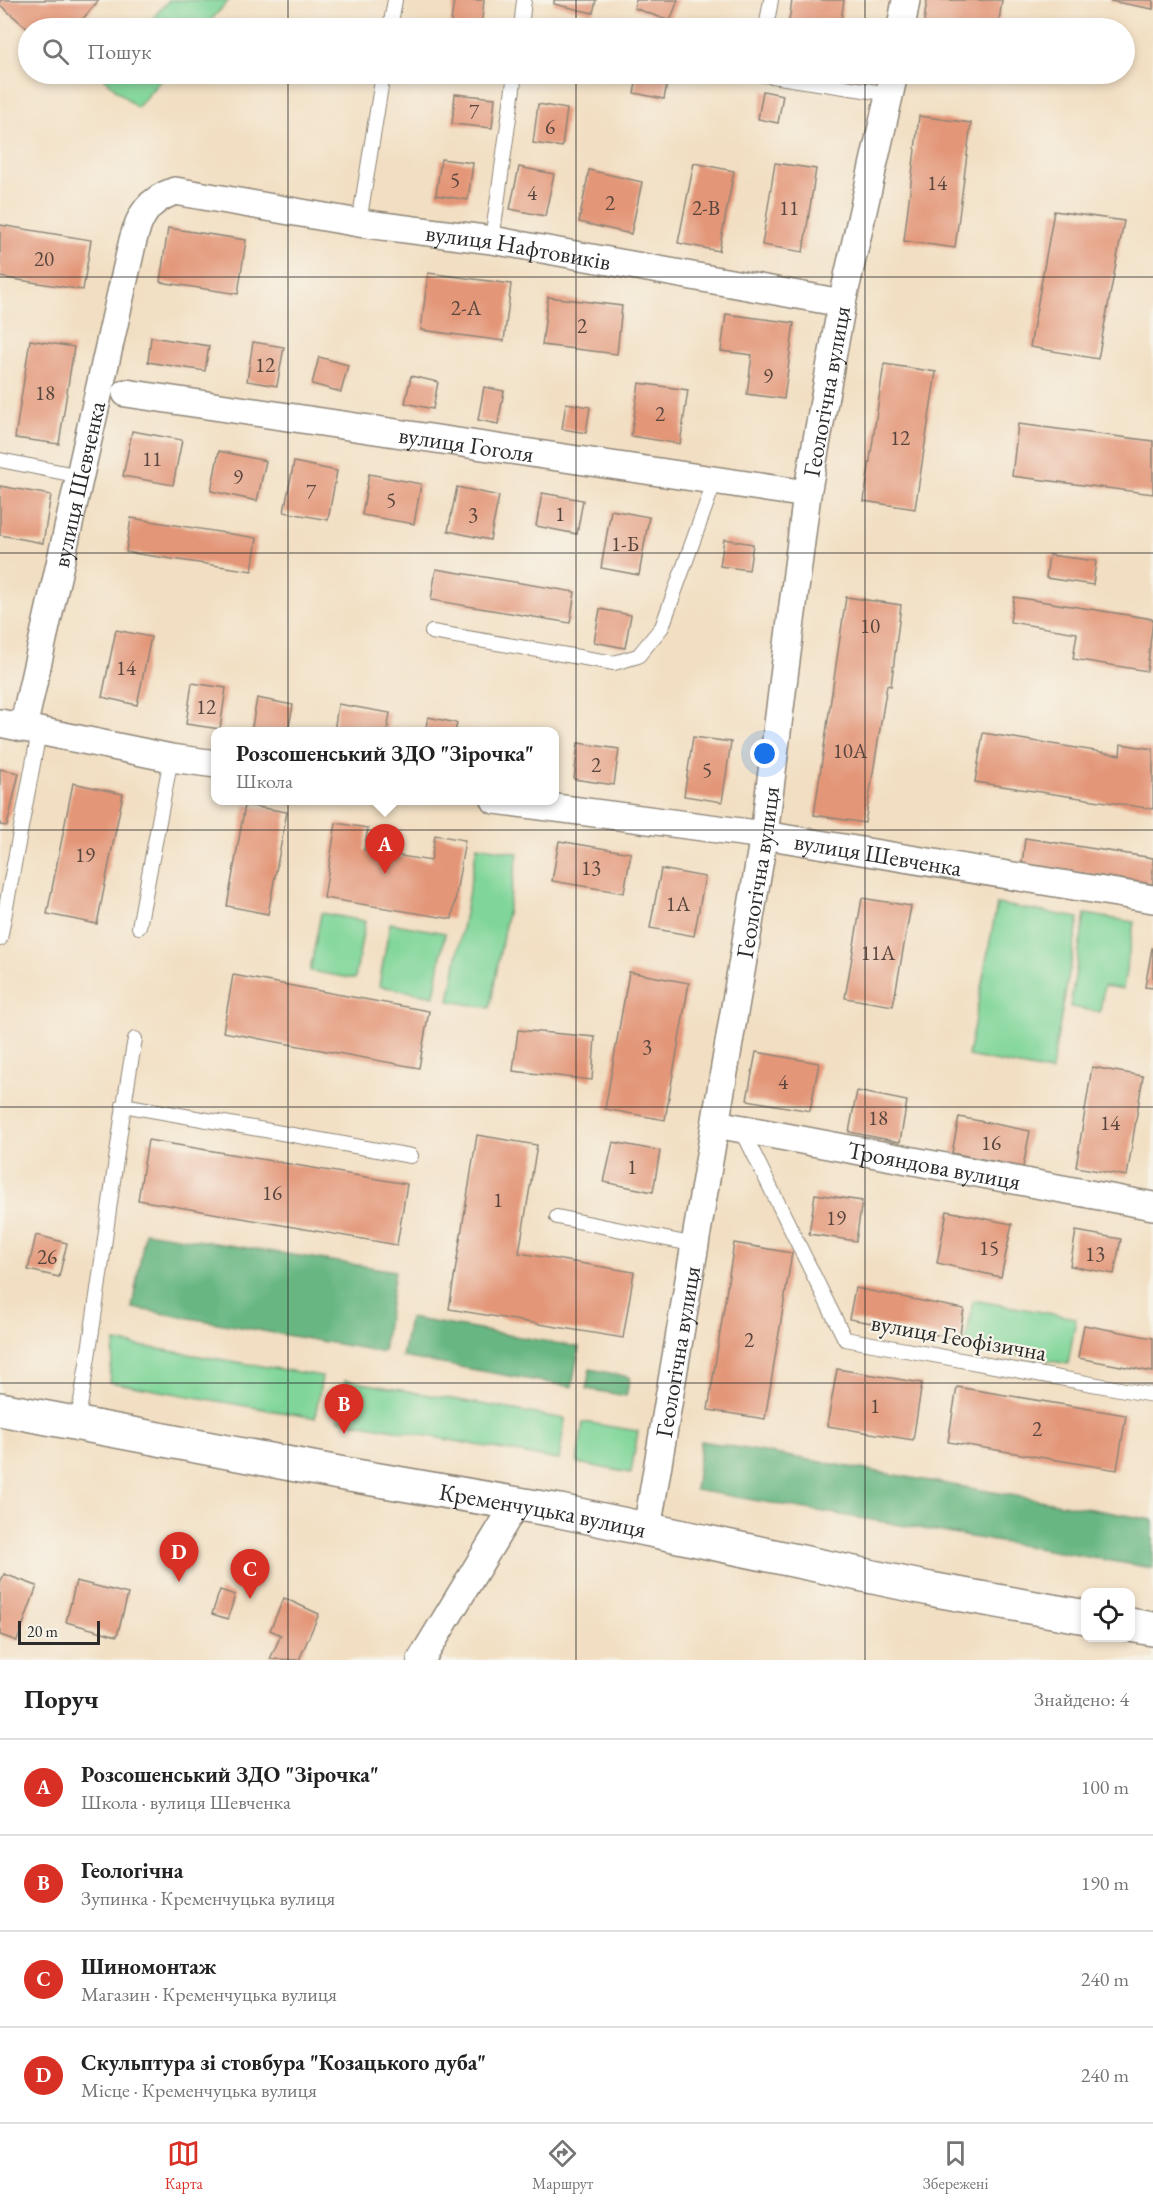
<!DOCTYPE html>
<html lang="uk">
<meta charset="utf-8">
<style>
body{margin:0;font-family:"EB Garamond",serif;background:#f6f6f6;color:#222}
.controls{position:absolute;right:18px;bottom:18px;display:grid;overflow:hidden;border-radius:12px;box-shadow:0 3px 9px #0003}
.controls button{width:54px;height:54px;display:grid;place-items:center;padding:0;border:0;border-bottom:2px solid #e0e0e0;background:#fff;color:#222;font:30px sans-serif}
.scale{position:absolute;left:18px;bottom:15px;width:82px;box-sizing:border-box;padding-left:6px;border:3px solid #2b2b2b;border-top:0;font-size:16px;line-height:21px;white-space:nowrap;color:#2b2b2b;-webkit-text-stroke:4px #f7f3e8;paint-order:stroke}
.you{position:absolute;left:765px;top:754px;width:21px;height:21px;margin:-15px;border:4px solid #fff;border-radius:50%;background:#1a73e8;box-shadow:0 0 0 9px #1a73e833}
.badge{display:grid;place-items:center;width:39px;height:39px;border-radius:50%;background:#d93025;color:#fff;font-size:20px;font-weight:700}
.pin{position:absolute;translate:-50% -50px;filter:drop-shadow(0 2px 3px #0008)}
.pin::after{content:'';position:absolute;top:32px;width:21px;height:18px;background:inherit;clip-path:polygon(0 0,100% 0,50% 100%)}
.popup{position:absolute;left:211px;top:727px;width:348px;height:78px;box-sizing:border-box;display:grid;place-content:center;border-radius:12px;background:#fff;filter:drop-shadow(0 2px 4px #0005);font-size:20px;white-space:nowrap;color:#767676}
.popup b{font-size:22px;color:#222}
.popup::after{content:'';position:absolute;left:50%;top:100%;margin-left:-12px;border:12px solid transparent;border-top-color:#fff}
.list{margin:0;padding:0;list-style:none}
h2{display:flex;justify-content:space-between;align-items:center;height:78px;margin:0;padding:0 24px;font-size:26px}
h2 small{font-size:20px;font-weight:400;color:#767676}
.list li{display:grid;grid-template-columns:39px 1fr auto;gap:18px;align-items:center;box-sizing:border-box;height:96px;padding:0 24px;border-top:2px solid #e0e0e0}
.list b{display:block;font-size:22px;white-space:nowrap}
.list p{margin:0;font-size:20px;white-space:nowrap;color:#767676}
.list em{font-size:20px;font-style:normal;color:#767676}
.icon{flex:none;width:33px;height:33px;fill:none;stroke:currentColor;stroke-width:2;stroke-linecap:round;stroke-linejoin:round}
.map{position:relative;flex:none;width:1153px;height:1660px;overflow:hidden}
.search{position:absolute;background:#fff;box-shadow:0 3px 9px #0003;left:18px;right:18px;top:18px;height:66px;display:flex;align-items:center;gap:15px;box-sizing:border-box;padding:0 21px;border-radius:33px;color:#767676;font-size:22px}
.sheet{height:462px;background:#fff}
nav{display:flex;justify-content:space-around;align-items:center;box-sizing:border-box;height:84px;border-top:2px solid #e0e0e0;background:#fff;font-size:16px;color:#767676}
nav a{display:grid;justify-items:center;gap:3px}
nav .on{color:#d93025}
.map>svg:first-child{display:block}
.green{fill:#80d69a;stroke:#568062;stroke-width:1.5}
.forest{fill:#68b782;stroke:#4a7156;stroke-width:1.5}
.building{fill:#e39678}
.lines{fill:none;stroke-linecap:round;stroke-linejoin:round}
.lane-casing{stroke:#8e8577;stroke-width:16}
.street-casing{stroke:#8e8577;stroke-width:30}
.highway-casing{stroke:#8e8577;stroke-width:36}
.lane{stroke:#fff;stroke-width:14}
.street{stroke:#fff;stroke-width:27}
.highway{stroke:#fff;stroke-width:33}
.grid{fill:none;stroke:#2b2b2b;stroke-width:1.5;stroke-opacity:0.55}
.labels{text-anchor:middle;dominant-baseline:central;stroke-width:4.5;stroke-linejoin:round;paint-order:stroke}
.number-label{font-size:21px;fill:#59463e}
.street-label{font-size:24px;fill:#2b2b2b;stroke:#f7f3e8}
</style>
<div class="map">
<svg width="1153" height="1660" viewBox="0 0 1153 1660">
<rect width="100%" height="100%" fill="#f7f3e8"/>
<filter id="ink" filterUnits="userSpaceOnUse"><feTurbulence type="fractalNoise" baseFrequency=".0167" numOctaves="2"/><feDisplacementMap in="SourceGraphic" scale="12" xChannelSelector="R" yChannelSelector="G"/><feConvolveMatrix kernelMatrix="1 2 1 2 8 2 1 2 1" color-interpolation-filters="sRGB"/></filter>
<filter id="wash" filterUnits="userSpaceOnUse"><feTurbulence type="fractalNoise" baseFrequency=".008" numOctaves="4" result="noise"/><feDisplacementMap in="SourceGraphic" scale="24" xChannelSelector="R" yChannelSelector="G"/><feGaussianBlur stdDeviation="1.35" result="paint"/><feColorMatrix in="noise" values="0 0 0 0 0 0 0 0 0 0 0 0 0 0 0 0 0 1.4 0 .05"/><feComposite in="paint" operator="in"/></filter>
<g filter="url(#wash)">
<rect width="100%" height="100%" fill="#f2dfc3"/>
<!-- green -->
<g class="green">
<polygon points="169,0 229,0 204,28 144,28"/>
<polygon points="105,74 166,74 137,108 102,77"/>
<polygon points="477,846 518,853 490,1008 449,1001"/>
<polygon points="997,904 1079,918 1051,1072 968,1056"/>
<polygon points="321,913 365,921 355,979 310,971"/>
<polygon points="1085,914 1134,922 1123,989 1104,986 1100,1012 1070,1007"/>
<polygon points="390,923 445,933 434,996 379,986"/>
<polygon points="973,1300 1076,1318 1068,1364 965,1346"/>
<polygon points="115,1342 322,1376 315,1418 109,1382"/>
<polygon points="345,1380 565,1419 559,1460 339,1420"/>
<polygon points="583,1422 638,1431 631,1473 577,1463"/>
</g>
<!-- forest -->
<g class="forest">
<polygon points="145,1232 395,1271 383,1352 132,1308"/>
<polygon points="409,1318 579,1347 572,1387 402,1357"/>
<polygon points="590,1369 630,1377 626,1396 586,1389"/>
<polygon points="701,1441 1153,1520 1153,1568 695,1490"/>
</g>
<g id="blocks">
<!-- building -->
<g class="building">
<polygon points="0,0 99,0 75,28 27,28 0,5"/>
<polygon points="454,0 484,0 481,28 450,28"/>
<polygon points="554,0 596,0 593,13 554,4"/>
<polygon points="636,0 678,0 670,21 634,8"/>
<polygon points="792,0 844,0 840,28 788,28"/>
<polygon points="927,0 1002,0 998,28 923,28"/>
<polygon points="1110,0 1153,0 1153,9 1110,1"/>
<polygon points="638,74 669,74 664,99 634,93"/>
<polygon points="763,91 783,95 778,123 758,119"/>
<polygon points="455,94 495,98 492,128 452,124"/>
<polygon points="538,104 567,109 562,147 533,143"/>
<polygon points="919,116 971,123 955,248 904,241"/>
<polygon points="441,159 473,163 468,200 436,195"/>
<polygon points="694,163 734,171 719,251 678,243"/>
<polygon points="775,163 816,169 803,252 762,245"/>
<polygon points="519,167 554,174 545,216 510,209"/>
<polygon points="589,170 642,182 631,234 579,222"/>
<polygon points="1054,211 1124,221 1098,359 1030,347"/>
<polygon points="0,225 91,240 83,290 0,277"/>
<polygon points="168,228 246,240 238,294 160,282"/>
<polygon points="428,273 511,284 504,341 421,330"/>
<polygon points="548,297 622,306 617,354 542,345"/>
<polygon points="726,314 794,323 784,399 747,394 752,355 721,351"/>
<polygon points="151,337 209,346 205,371 148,362"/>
<polygon points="30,340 74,347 59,444 15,438"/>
<polygon points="253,342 284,347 277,386 247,381"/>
<polygon points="319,357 348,365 341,392 312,384"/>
<polygon points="884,364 936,372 915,509 864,501"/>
<polygon points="411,376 438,382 433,409 405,403"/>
<polygon points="639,383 688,390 680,444 631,436"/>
<polygon points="484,387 504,391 498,424 478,420"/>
<polygon points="566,403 590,407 586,433 562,429"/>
<polygon points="1018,424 1153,441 1153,494 1012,476"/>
<polygon points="132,431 182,440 173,485 123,476"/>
<polygon points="219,451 266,461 257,501 211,491"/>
<polygon points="294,462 337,471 328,520 284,512"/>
<polygon points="369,474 421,484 414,524 362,515"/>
<polygon points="0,486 51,495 43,543 0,535"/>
<polygon points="457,487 499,496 490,540 448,531"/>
<polygon points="542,493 583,500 577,534 536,526"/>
<polygon points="611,510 649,517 639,575 601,568"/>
<polygon points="131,518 257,538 252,571 126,552"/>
<polygon points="724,539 753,544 749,570 720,566"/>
<polygon points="1049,555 1096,561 1093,585 1046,578"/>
<polygon points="436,569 575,592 570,623 431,600"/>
<polygon points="846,597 901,605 891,686 887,685 865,823 814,815"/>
<polygon points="1014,597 1153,619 1147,671 1073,659 1077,633 1010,622"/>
<polygon points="600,609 631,615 625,648 594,642"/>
<polygon points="116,630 151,637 137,705 102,697"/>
<polygon points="192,683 226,688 220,729 186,724"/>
<polygon points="257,698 293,705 288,732 251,732"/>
<polygon points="338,704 390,713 387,732 334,732"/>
<polygon points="428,717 457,723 455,732 425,732"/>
<polygon points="983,733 1120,755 1121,744 1153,749 1153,809 975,782"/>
<polygon points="693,737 731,742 722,802 684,796"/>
<polygon points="578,743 619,749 614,785 574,779"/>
<polygon points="0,769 19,773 7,826 0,825"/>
<polygon points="73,783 123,794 97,924 47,914"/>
<polygon points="245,805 287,812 268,914 227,906"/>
<polygon points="336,823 368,828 364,850 431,861 435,835 465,840 452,919 324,898"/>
<polygon points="1025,838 1153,858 1153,884 1022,864"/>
<polygon points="559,841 631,853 624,893 552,881"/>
<polygon points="661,869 705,877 694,936 650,928"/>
<polygon points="862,898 911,906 893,1006 845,998"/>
<polygon points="1152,948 1153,948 1153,988 1145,987"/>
<polygon points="629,972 689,983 665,1120 605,1109"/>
<polygon points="233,975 429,1011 419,1068 223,1032"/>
<polygon points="518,1030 595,1037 592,1080 513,1071"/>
<polygon points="756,1052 819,1063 810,1111 747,1100"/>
<polygon points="1092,1067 1143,1076 1127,1176 1076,1167"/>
<polygon points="857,1091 907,1101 900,1142 849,1132"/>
<polygon points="959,1117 1030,1131 1023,1167 952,1153"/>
<polygon points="477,1135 537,1145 519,1253 634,1272 623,1338 449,1309"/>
<polygon points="148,1140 407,1184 397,1245 138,1200"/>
<polygon points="613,1142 660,1151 653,1192 604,1182"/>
<polygon points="815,1194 862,1201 856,1241 809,1234"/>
<polygon points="947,1211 1012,1224 1001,1277 937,1263"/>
<polygon points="1076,1231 1121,1239 1114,1274 1070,1266"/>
<polygon points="36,1235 67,1243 59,1277 28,1270"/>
<polygon points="734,1243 792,1253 765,1419 708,1410"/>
<polygon points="855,1288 964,1309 959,1339 849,1319"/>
<polygon points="1084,1325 1153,1338 1153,1372 1078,1358"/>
<polygon points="837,1369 922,1383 913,1440 827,1426"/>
<polygon points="957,1387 1126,1415 1117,1470 948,1442"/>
<polygon points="4,1574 37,1586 17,1641 0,1635 0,1584"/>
<polygon points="76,1581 128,1594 117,1636 66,1622"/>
<polygon points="220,1590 235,1595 228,1619 212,1614"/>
<polygon points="284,1598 319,1614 299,1660 270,1659 281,1635 270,1630"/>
</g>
</g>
</g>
<g filter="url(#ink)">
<use href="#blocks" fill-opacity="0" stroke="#8e8577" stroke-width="1.5"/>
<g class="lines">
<defs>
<g id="lane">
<polyline points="390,28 395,0"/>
<polyline points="521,28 524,0"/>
<polyline points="766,28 771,0"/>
<polyline points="759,74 890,94"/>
<polyline points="359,223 383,74"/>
<polyline points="492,240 515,74"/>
<polyline points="0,460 80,476"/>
<polyline points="432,632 614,663 638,656 662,627 715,480"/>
<polyline points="139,927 171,758"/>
<polyline points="0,939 39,732"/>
<polyline points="123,1105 411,1156"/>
<polyline points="742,1130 845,1339 1153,1395"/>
<polyline points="557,1217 696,1245"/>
<path d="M77 1424C100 1296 112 1167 135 1039"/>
</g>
<g id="street">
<polyline points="901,28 906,0"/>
<path id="s1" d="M126 393 807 494"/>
<polyline points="0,723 171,758 216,764"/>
<path id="s2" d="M23 728 133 240C140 214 149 200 175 191L359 223 492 240 842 303"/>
<path id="s3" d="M495 800 764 835 1153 899"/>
<path id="s4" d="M716 1124 1153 1206"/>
<path id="s5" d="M647 1529 764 835 807 494 842 303 894 74"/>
<polyline points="421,1660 515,1505"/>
</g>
<g id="highway">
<path id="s6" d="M0 1409 344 1474 560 1511 930 1589 1086 1617"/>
<polyline points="1130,1625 1153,1629"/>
</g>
</defs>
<!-- lane casing -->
<use href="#lane" class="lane-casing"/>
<!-- street casing -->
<use href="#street" class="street-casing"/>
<!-- highway casing -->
<use href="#highway" class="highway-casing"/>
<!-- lane -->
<use href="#lane" class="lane"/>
<!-- street -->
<use href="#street" class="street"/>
<!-- highway -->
<use href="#highway" class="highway"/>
</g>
</g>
<!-- grid -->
<path class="grid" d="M288 0V28M576 0V28M865 0V28M288 74V1660M576 74V1660M865 74V1660M0 277H1153M0 553H1153M0 830H1153M0 1107H1153M0 1383H1153"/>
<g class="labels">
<!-- number labels -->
<g class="number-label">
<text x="474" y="111">7</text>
<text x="550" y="126">6</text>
<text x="455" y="179">5</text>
<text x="937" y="182">14</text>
<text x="532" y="192">4</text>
<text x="610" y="202">2</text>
<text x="706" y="207">2-В</text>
<text x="789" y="207">11</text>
<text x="44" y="258">20</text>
<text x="466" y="307">2-А</text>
<text x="582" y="325">2</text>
<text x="265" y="364">12</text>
<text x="768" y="375">9</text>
<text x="45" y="392">18</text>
<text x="660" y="413">2</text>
<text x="900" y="437">12</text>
<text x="152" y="458">11</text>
<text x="238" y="476">9</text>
<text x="311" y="491">7</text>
<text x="391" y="499">5</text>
<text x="560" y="513">1</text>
<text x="473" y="514">3</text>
<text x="625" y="543">1-Б</text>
<text x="870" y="625">10</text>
<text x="126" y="667">14</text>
<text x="206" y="706">12</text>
<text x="850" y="750">10А</text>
<text x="596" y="764">2</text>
<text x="707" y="769">5</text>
<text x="85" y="854">19</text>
<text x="591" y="867">13</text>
<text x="678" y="903">1А</text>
<text x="878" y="952">11А</text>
<text x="647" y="1046">3</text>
<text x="783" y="1081">4</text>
<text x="878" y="1117">18</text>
<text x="1110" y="1122">14</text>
<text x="991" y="1142">16</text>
<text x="632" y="1166">1</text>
<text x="272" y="1192">16</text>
<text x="498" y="1199">1</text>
<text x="836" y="1217">19</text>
<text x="989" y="1247">15</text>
<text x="1095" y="1253">13</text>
<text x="47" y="1256">26</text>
<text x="749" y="1339">2</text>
<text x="875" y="1405">1</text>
<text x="1037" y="1428">2</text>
</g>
<!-- street labels -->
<g class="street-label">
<text stroke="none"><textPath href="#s2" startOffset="916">вулиця Нафтовиків</textPath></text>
<text stroke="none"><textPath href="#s5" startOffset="1152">Геологічна вулиця</textPath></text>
<text stroke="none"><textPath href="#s1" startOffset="344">вулиця Гоголя</textPath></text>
<text stroke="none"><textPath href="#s2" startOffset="250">вулиця Шевченка</textPath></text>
<text stroke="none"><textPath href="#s3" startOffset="387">вулиця Шевченка</textPath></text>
<text stroke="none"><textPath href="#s5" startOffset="666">Геологічна вулиця</textPath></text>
<text stroke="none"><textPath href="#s4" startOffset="222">Трояндова вулиця</textPath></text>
<text transform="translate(959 1337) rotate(10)">вулиця Геофізична</text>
<text stroke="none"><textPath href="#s5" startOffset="180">Геологічна вулиця</textPath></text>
<text stroke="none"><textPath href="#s6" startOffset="552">Кременчуцька вулиця</textPath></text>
</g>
</g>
</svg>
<div class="controls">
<button><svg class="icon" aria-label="locate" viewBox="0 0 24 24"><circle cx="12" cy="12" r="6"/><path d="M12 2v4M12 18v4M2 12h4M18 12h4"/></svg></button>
</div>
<div class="scale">20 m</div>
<div class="you"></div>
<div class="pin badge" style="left:385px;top:874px">A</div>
<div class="popup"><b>Розсошенський ЗДО &quot;Зірочка&quot;</b>Школа</div>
<div class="pin badge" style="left:344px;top:1434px">B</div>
<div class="pin badge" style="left:250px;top:1599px">C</div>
<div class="pin badge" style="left:179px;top:1582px">D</div>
<div class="search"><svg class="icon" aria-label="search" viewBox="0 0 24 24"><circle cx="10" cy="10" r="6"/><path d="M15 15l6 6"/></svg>Пошук</div>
</div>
<section class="sheet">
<h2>Поруч<small>Знайдено: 4</small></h2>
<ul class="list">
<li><span class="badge">A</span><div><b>Розсошенський ЗДО &quot;Зірочка&quot;</b><p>Школа · вулиця Шевченка</p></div><em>100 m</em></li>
<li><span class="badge">B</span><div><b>Геологічна</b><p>Зупинка · Кременчуцька вулиця</p></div><em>190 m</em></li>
<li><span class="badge">C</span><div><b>Шиномонтаж</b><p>Магазин · Кременчуцька вулиця</p></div><em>240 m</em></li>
<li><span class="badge">D</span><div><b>Скульптура зі стовбура &quot;Козацького дуба&quot;</b><p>Місце · Кременчуцька вулиця</p></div><em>240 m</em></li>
</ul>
</section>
<nav>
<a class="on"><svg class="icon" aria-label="map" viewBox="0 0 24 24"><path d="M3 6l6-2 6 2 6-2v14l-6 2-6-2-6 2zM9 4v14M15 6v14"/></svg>Карта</a>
<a><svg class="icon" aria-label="directions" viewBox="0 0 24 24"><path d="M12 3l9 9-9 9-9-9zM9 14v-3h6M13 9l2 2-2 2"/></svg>Маршрут</a>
<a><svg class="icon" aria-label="saved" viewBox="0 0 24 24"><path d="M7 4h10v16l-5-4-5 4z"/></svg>Збережені</a>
</nav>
